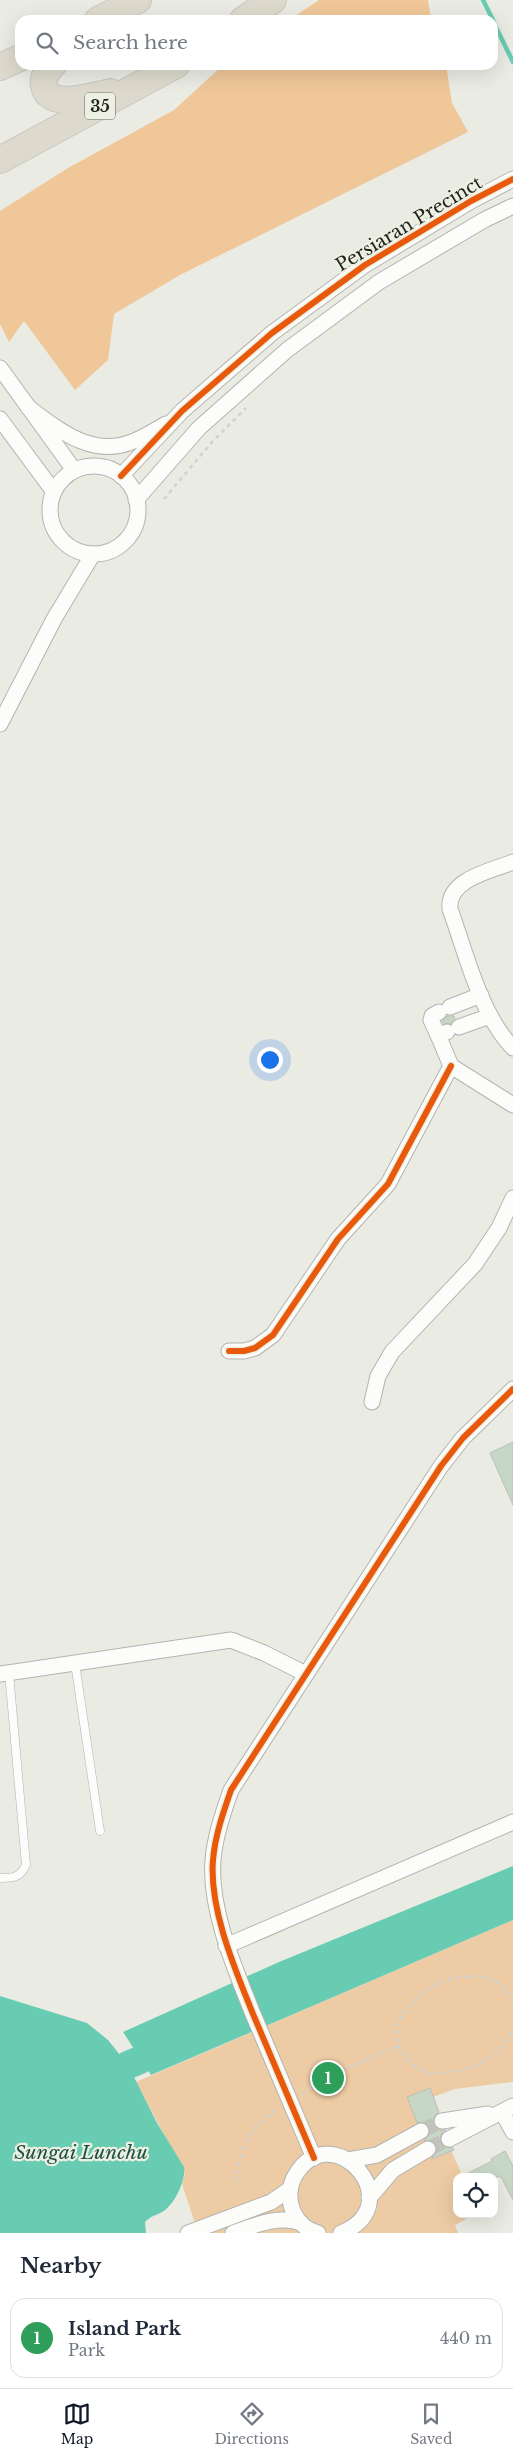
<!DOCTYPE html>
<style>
body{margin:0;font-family:"Libre Baskerville",serif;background:#f6f6f7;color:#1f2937}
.controls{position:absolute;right:15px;bottom:15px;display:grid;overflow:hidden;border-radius:10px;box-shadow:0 5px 20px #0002}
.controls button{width:45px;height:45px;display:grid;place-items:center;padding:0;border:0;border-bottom:1px solid #e0e1e3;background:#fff;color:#1f2937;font:25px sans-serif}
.you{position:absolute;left:269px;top:1059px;width:18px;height:18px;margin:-12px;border:4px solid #fff;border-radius:50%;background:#1a73e8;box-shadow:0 0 0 8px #1a73e833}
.badge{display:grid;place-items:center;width:32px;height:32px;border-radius:50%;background:#111827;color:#fff;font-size:16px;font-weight:700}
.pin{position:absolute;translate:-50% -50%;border:2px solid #fff;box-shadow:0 1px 5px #0006}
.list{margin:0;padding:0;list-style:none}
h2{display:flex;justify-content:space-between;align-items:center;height:65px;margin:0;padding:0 20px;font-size:21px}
h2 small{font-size:16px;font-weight:400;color:#747a83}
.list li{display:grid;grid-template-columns:32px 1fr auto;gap:15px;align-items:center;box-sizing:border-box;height:80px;margin:0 10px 10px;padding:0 10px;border:1px solid #e0e1e3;border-radius:15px}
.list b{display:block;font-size:19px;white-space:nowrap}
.list p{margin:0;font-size:16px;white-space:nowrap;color:#747a83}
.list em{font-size:16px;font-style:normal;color:#747a83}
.icon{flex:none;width:28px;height:28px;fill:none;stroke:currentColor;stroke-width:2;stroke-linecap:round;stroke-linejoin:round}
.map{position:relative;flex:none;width:513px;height:2233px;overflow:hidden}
.search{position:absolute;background:#fff;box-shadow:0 5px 20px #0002;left:15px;right:15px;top:15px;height:55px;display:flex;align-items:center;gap:12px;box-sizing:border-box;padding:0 18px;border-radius:15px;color:#747a83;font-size:19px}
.sheet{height:155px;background:#fff}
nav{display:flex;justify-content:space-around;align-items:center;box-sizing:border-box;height:70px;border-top:1px solid #e0e1e3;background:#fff;font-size:14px;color:#747a83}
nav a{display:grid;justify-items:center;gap:2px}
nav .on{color:#111827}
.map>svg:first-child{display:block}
.green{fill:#edcba4}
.forest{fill:#efc799}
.water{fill:#68ccb2}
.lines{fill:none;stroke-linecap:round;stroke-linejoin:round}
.stream{stroke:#68ccb2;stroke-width:4.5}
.river{stroke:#68ccb2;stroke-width:28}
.building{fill:#c7d7c5;stroke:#bbbeb9}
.street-tunnel{stroke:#c1c3bc;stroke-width:15;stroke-dasharray:15 8;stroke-linecap:butt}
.lane-casing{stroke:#b2b4ae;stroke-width:9}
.street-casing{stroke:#b2b4ae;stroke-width:17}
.highway-casing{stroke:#c7c7c4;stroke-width:28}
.path{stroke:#d0d2cf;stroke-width:2.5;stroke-dasharray:4 4;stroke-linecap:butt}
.lane{stroke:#fcfcfb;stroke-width:8}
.street{stroke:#fcfcfb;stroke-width:15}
.highway{stroke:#dddacd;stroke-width:26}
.cycleway-casing{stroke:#ecefe1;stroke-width:9}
.cycleway{stroke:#e8590c;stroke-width:6}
.labels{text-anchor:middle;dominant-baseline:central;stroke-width:4.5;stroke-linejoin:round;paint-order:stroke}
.shield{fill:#ecefe1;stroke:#5c5f57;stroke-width:1}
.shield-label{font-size:16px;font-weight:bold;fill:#1f211c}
.street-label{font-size:18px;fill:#1f211c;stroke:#ecefe1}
.water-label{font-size:19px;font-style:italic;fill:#1b5243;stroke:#ecefe1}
</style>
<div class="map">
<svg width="513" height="2233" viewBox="0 0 513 2233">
<rect width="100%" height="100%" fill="#eaece4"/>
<!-- green -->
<polygon class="green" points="513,1920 513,2082 455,2089 428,2099 463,2177 457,2177 457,2214 475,2214 455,2225 458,2233 198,2233 182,2184 185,2174 136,2082"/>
<!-- forest -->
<g class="forest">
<polygon points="319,0 428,0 431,20 289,20"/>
<polygon points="223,65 446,65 452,103 468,132 180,275 114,314 108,360 75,390 24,321 9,342 0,324 0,211 68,168 174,110"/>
</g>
<!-- water -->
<g class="water">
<polygon points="513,1866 513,1920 151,2075 123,2032 279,1962"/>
<path d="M0 1996 87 2023 108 2040 128 2065 157 2123 184 2167C186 2179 176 2202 165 2210 159 2215 151 2215 145 2222L146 2233H0Z"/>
</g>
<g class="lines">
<!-- stream -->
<g class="stream">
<polyline points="483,0 493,20"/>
<polyline points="493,21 513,62"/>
</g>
<!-- river -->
<polyline class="river" points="128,2065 140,2060"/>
</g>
<!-- building -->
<g class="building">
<polygon points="447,1016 454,1016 455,1019 451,1024 443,1023 442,1021"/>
<polygon points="513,1442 513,1505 490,1453"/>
<polygon points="430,2088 439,2112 434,2117 433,2123 438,2130 446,2130 441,2134 440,2143 444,2147 453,2148 454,2150 431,2159 436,2153 436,2145 432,2141 424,2141 429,2135 429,2127 425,2123 417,2123 407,2097"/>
<polygon points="505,2151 513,2166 513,2200 501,2177 461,2177 492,2161 491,2159"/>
</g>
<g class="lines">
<!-- street-tunnel -->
<g class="street-tunnel">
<polyline points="421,2131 442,2121"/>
<polyline points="428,2149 449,2139"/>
</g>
<defs>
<g id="lane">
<polyline points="75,1663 100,1831"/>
<path d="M0 1878C13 1878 20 1878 26 1865L9 1673"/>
</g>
<g id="street">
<polyline points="0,368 74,470"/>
<path d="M28 407C59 430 93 459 134 441 145 437 155 430 166 424"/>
<polyline points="0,419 54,492"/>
<circle cx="94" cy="510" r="44"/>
<polyline points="121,476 182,411 272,333 365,265 471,201 513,179"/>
<polyline points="136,500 199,428 287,350 379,282 484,220 513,206"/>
<polyline points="0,724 54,619 93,554"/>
<path d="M513 862C491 871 447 879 450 909 466 953 480 1014 513 1048"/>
<polyline points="450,1007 481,995"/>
<polyline points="439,1012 432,1016 431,1020 438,1035 447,1032"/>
<polyline points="459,1027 490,1016"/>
<polyline points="438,1035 451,1066 513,1105"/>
<polyline points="229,1351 244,1351 255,1348 273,1335 338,1239 388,1184 451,1066"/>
<polyline points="372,1402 378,1376 392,1352 475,1264 499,1228 513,1198"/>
<polyline points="0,1674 231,1640 264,1653 306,1674"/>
<polyline points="226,1946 513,1822"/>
<polyline points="502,2112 513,2132"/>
<polyline points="442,2121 488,2114"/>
<polyline points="449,2139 513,2106"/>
<path d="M314 2158C294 2110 273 2062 253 2014 235 1969 209 1909 213 1860 215 1836 223 1813 231 1790L441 1466 463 1438 513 1389"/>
<polyline points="348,2160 377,2155 421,2131"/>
<polyline points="369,2198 393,2170 428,2149"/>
<polyline points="188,2233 271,2202 290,2189"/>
<path d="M233 2233C256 2225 278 2215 301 2223"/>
<path d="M318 2233C306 2230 298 2222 293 2211 288 2199 289 2185 296 2174 333 2115 412 2204 341 2233"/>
</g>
<g id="highway">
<polyline points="98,20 138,0"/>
<polyline points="243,20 273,0"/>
<path d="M53 65C47 71 42 77 44 86 49 111 94 95 111 92"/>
<polyline points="0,67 20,58"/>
<polyline points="0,160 176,65"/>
</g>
</defs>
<!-- lane casing -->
<use href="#lane" class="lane-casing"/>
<!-- street casing -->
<use href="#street" class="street-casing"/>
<!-- highway casing -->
<use href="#highway" class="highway-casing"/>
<!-- path -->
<g class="path">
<polyline points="164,499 212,442 246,408"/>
<path d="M513 2002C502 1969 455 1972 430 1988 415 1997 405 2011 396 2025L398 2046 412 2065 430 2074 458 2071 478 2065 501 2049 513 2031"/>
<polyline points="302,2094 322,2079 398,2046"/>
<path d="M235 2181C241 2151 250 2123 278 2109"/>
</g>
<!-- lane -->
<use href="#lane" class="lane"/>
<!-- street -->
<use href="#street" class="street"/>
<!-- highway -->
<use href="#highway" class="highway"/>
<defs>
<g id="cycleway">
<polyline points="121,476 182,411 272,333 365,265 471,201 513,179"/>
<polyline points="229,1351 244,1351 255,1348 273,1335 338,1239 388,1184 451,1066"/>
<path d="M314 2158C294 2110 273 2062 253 2014 235 1969 209 1909 213 1860 215 1836 223 1813 231 1790L441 1466 463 1438 513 1389"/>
</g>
</defs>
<!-- cycleway casing -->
<use href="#cycleway" class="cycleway-casing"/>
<!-- cycleway -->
<use href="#cycleway" class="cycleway"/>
</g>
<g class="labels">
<!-- shield labels -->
<rect class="shield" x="85" y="92.5" width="30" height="27" rx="4"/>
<g class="shield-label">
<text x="100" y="106">35</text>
</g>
<!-- street labels -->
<g class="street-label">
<text transform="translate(409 224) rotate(-31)">Persiaran Precinct</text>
</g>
<!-- water labels -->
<g class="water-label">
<text x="81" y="2152">Sungai Lunchu</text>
</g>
</g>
</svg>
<div class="controls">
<button><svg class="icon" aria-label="locate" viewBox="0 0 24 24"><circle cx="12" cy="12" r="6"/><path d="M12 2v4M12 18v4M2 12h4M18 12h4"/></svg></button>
</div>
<div class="you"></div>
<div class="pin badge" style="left:328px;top:2078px;background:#2e9e5b">1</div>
<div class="search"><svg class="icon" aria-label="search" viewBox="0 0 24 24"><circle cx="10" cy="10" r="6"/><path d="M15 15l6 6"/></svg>Search here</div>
</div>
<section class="sheet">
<h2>Nearby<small></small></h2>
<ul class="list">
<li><span class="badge" style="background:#2e9e5b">1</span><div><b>Island Park</b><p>Park</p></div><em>440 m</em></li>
</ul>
</section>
<nav>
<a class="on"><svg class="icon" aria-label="map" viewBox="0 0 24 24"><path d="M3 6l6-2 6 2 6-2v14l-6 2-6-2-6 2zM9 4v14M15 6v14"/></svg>Map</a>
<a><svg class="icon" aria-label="directions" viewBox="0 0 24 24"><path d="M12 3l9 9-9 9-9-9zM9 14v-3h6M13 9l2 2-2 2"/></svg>Directions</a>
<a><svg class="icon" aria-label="saved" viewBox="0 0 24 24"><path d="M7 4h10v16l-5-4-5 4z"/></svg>Saved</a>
</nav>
